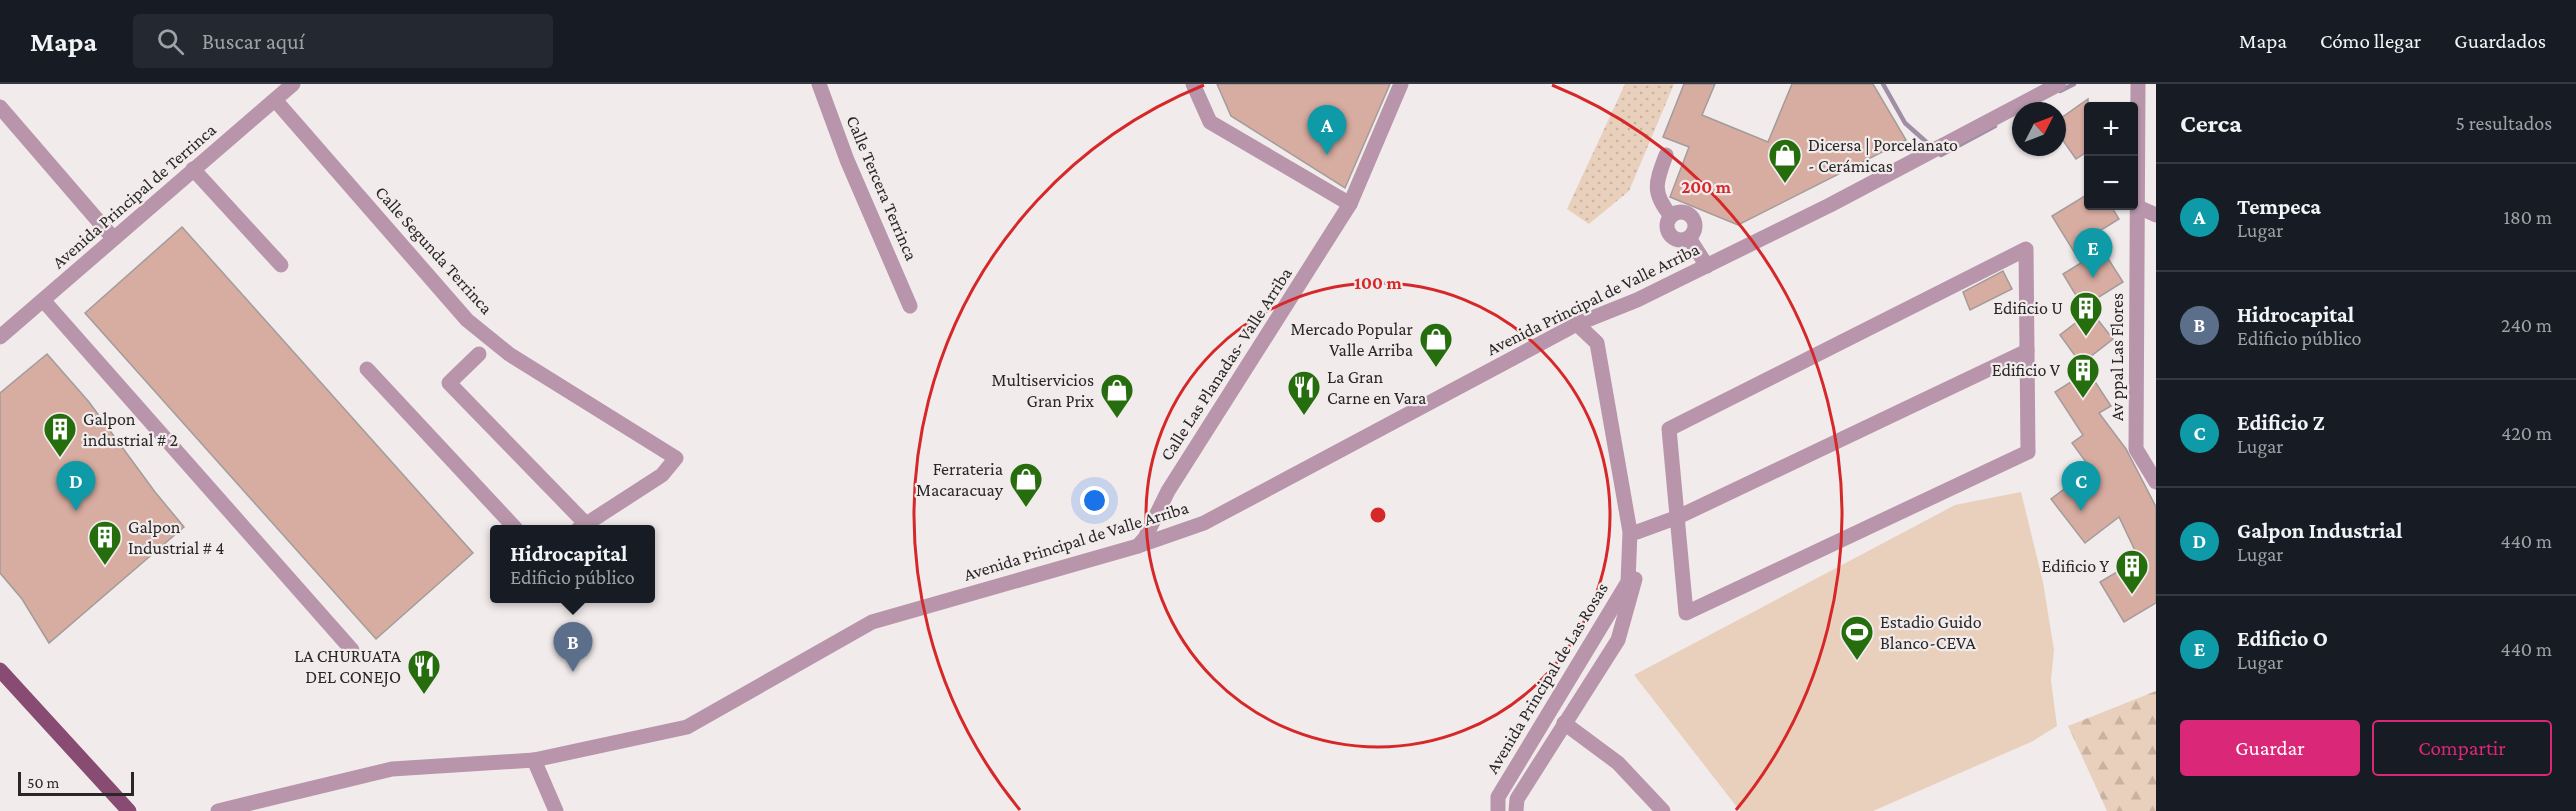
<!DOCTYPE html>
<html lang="es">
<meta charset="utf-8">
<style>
body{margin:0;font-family:"Crimson Pro",serif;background:#242831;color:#f1f3f6}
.controls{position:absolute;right:18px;top:18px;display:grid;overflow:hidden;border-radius:6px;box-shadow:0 2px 4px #0004}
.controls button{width:54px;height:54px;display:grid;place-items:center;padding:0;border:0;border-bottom:2px solid #363941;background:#171b24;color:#f1f3f6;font:30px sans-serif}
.compass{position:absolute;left:2012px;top:18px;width:54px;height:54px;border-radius:50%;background:#171b24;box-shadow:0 2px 4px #0004;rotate:48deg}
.scale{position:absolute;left:18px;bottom:15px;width:116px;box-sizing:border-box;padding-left:6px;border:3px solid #292727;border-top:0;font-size:16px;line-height:21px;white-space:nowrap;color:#292727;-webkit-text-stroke:4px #f2ebec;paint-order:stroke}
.you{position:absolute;left:1095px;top:417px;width:21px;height:21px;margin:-15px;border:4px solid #fff;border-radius:50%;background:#1a73e8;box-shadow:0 0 0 9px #1a73e833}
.badge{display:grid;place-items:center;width:39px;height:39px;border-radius:50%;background:#db2777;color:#fff;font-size:20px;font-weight:700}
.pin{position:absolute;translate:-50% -50px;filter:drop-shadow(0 2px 3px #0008)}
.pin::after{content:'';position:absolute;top:32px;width:21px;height:18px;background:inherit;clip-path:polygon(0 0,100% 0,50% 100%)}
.popup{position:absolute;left:490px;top:441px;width:165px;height:78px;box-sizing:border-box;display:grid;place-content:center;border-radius:6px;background:#171b24;filter:drop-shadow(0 2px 4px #0005);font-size:20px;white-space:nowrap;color:#9ea1a6}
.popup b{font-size:22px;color:#f1f3f6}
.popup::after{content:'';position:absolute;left:50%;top:100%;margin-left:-12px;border:12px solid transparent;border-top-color:#171b24}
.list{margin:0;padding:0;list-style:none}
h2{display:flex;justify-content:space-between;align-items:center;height:78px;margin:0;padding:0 24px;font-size:26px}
h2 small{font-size:20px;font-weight:400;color:#9ea1a6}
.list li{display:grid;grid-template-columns:39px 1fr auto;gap:18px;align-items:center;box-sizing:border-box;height:108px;padding:0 24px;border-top:2px solid #363941}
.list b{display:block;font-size:22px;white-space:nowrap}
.list p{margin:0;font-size:20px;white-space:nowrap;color:#9ea1a6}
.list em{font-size:20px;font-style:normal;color:#9ea1a6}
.actions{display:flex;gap:12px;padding:18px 24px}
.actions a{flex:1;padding:14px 0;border:2px solid #db2777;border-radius:6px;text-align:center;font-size:21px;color:#db2777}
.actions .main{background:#db2777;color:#fff}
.icon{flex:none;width:33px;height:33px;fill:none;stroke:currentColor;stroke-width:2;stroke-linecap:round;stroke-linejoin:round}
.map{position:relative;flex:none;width:2156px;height:727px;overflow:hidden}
header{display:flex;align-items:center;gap:36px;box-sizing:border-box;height:84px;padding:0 30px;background:#171b24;border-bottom:2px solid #363941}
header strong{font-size:28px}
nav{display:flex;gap:33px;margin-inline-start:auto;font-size:21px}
.search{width:420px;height:54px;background:#242831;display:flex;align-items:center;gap:15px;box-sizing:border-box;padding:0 21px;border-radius:6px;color:#9ea1a6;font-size:22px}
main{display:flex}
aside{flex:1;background:#171b24}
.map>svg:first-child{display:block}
.grass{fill:url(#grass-dots)}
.forest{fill:url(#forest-firs)}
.garden{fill:#e9d0bc}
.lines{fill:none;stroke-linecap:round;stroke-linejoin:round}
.stream{stroke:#9f8ea6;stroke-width:4.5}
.building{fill:#d7aca1;stroke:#a39c9b;stroke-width:1.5}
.minor{stroke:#b895ab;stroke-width:15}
.major{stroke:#884c73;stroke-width:15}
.ring{fill:none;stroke:#d62828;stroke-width:3}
.labels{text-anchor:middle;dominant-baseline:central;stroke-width:4.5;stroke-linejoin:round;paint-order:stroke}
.poi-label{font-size:18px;fill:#292727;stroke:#f2ebec;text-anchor:end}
.street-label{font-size:18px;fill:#292727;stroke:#f2ebec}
.centre{fill:#d62828;stroke:#f2ebec;stroke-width:3}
.ring-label{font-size:18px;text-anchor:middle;font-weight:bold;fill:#d62828;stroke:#f2ebec;stroke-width:4.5;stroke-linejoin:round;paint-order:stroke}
</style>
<header>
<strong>Mapa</strong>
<div class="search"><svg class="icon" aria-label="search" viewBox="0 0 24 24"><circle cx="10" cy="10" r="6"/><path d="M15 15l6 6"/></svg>Buscar aquí</div>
<nav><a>Mapa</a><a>Cómo llegar</a><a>Guardados</a></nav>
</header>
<main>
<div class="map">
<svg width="2156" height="727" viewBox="0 0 2156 727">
<defs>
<pattern id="grass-dots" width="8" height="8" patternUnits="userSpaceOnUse" patternTransform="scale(1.5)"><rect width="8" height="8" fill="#e9d0bc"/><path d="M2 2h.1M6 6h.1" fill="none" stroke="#c8b3a2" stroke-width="1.8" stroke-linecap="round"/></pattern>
<pattern id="forest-firs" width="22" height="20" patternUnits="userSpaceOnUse" patternTransform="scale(1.5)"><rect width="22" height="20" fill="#e9d0bc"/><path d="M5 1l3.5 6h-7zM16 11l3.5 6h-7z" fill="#c8b3a2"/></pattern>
</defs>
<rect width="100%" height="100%" fill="#f2ebec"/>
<!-- grass -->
<polygon class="grass" points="1625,0 1674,0 1629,107 1589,140 1567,125"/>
<!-- forest -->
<polygon class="forest" points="2156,607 2156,727 2107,727 2068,642"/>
<!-- garden -->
<polygon class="garden" points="2021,408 2043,498 2054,566 2051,596 2057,642 2031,658 1873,727 1740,727 1634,591 1955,421"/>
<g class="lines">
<!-- stream -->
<g class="stream">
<polyline points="1883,0 1905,39 1941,71 1995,42"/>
<polyline points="2060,7 2074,0"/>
</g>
</g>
<!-- building -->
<g class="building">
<polygon points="1217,0 1390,0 1345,104 1231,32"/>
<polygon points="1684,0 1715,0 1702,31 1768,58 1792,0 1873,0 1906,56 1738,141 1670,113 1689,63 1663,53"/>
<polygon points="2088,15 2088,67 2076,75 2057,48 2057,37"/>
<polygon points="2088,110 2088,122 2111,122 2119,135 2093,151 2123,198 2083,223 2063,190 2081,179 2052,132"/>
<polygon points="182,143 473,469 376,555 85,229"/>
<polygon points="2003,187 2012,205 1970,226 1963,208"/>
<polygon points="2091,227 2113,255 2081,280 2060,251"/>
<polygon points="47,270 89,318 155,408 184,443 49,559 22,515 0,489 0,309"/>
<polygon points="2088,287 2111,322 2099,329 2126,365 2156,423 2156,519 2124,538 2100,498 2139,475 2119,433 2085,459 2051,415 2091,385 2072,359 2083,351 2055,308"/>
</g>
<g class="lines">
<!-- minor -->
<g class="minor">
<polyline points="819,0 847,76 910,222"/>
<polyline points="1193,0 1210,38 1350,120"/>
<polyline points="2138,0 2136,365 2156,398"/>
<polyline points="276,17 467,236 509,270 676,374 662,391 577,446"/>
<polyline points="0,23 113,154"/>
<path d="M1666 71C1656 98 1651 108 1671 132"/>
<polyline points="193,85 281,181"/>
<polyline points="2138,123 2156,131"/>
<circle cx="1681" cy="142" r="14"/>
<polyline points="1689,154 1707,182"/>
<polygon points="2026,165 2028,368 1686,529 1669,345"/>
<polyline points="43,216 352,566"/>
<polyline points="0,253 293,0"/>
<polyline points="479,270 449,299 586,440"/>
<polyline points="367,285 517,446"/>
<polyline points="1637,448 1678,433 2027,267"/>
<polyline points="1138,462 1145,454 1168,407 1350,120 1401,0"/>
<polyline points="1564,639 1618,679 1663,727"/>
<polyline points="534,676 556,727"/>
<polyline points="218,727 392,685 534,676 687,643 872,538 1138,462 1204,439 1577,240 1637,216 1830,121 2059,0"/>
<polyline points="1498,727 1498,713 1628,498 1630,448 1597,259 1577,240"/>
<polyline points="1516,727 1517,715 1618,556 1635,495"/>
</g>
<!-- major -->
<polyline class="major" points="0,586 129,727"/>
</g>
<!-- distance rings -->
<g class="ring">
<circle cx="1378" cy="431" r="232"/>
<path d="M1020 726A464 464 0 0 1 1204 1M1552 1A464 464 0 0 1 1736 726"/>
</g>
<!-- icons -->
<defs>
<symbol id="shop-pin" viewBox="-11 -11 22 30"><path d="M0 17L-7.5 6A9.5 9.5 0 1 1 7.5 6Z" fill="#266e0d" stroke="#f2ebec"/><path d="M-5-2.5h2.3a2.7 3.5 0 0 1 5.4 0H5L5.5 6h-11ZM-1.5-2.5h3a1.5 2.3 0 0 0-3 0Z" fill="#fff"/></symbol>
<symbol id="building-pin" viewBox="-11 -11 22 30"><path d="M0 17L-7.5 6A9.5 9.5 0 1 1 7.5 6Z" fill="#266e0d" stroke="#f2ebec"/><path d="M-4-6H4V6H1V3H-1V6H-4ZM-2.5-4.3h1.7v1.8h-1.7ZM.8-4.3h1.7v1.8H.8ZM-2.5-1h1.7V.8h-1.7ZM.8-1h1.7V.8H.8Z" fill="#fff"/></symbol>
<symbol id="restaurant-pin" viewBox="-11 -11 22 30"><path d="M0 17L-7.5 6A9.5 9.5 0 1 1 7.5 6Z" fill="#266e0d" stroke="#f2ebec"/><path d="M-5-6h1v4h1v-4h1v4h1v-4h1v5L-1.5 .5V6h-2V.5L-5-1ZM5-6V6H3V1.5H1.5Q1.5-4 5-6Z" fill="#fff"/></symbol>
<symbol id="stadium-pin" viewBox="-11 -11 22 30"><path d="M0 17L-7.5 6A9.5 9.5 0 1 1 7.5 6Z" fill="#266e0d" stroke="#f2ebec"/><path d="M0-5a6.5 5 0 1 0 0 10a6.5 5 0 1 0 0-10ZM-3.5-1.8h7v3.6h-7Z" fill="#fff"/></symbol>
</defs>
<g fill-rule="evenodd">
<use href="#shop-pin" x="1766" y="52" width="38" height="52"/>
<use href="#building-pin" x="2067" y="205" width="38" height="52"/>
<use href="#shop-pin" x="1417" y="236" width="38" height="52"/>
<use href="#building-pin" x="2064" y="267" width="38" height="52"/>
<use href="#restaurant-pin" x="1285" y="284" width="38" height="52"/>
<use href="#shop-pin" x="1098" y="287" width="38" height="52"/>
<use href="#building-pin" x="41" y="326" width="38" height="52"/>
<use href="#shop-pin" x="1007" y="376" width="38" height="52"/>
<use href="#building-pin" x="86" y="434" width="38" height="52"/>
<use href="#building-pin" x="2113" y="463" width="38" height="52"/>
<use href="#stadium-pin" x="1838" y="529" width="38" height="52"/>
<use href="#restaurant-pin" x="405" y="563" width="38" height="52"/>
</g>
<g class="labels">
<!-- poi labels -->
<g class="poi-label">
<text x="1808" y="61" text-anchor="start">Dicersa | Porcelanato<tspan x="1808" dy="21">- Cerámicas</tspan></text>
<text x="2063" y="224">Edificio U</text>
<text x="1413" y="245">Mercado Popular<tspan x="1413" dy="21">Valle Arriba</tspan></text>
<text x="2060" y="286">Edificio V</text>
<text x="1327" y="293" text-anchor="start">La Gran<tspan x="1327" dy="21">Carne en Vara</tspan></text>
<text x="1094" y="296">Multiservicios<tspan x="1094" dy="21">Gran Prix</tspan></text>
<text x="83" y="335" text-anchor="start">Galpon<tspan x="83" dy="21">industrial # 2</tspan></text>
<text x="1003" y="385">Ferrateria<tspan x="1003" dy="21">Macaracuay</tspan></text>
<text x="128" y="443" text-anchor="start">Galpon<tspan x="128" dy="21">Industrial # 4</tspan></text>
<text x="2109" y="482">Edificio Y</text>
<text x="1880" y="538" text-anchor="start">Estadio Guido<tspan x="1880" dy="21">Blanco-CEVA</tspan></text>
<text x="401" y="572">LA CHURUATA<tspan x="401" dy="21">DEL CONEJO</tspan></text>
</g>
<!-- street labels -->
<g class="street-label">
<text transform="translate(882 104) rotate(67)">Calle Tercera Terrinca</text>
<text transform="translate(134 112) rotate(-41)">Avenida Principal de Terrinca</text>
<text transform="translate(434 166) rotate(48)">Calle Segunda Terrinca</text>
<text transform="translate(1593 215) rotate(-26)">Avenida Principal de Valle Arriba</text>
<text transform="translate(2117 273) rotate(-90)">Av ppal Las Flores</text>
<text transform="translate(1226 280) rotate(-57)">Calle Las Planadas- Valle Arriba</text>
<text transform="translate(1076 457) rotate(-17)">Avenida Principal de Valle Arriba</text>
<text transform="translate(1547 594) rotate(-59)">Avenida Principal de Las Rosas</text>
</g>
</g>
<circle cx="1378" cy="431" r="9" class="centre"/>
<g class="ring-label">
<text x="1706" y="109">200 m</text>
<text x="1378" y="205">100 m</text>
</g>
</svg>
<div class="controls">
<button>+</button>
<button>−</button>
</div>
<svg class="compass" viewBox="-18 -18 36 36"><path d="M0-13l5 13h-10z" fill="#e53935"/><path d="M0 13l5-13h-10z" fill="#9ea1a6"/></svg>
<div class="scale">50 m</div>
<div class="you"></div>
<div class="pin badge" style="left:1327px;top:71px;background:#0f9aa8">A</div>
<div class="pin badge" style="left:573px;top:588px;background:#5c6f8a">B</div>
<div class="popup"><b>Hidrocapital</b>Edificio público</div>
<div class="pin badge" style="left:2081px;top:427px;background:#0f9aa8">C</div>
<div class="pin badge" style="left:76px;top:427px;background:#0f9aa8">D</div>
<div class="pin badge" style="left:2093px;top:194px;background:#0f9aa8">E</div>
</div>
<aside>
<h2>Cerca<small>5 resultados</small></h2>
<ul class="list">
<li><span class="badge" style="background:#0f9aa8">A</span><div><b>Tempeca</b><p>Lugar</p></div><em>180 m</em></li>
<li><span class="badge" style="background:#5c6f8a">B</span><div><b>Hidrocapital</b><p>Edificio público</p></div><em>240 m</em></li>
<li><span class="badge" style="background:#0f9aa8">C</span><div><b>Edificio Z</b><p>Lugar</p></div><em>420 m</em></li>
<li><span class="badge" style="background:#0f9aa8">D</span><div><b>Galpon Industrial</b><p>Lugar</p></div><em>440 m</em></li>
<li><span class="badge" style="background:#0f9aa8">E</span><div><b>Edificio O</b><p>Lugar</p></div><em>440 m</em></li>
</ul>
<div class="actions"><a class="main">Guardar</a><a>Compartir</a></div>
</aside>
</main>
